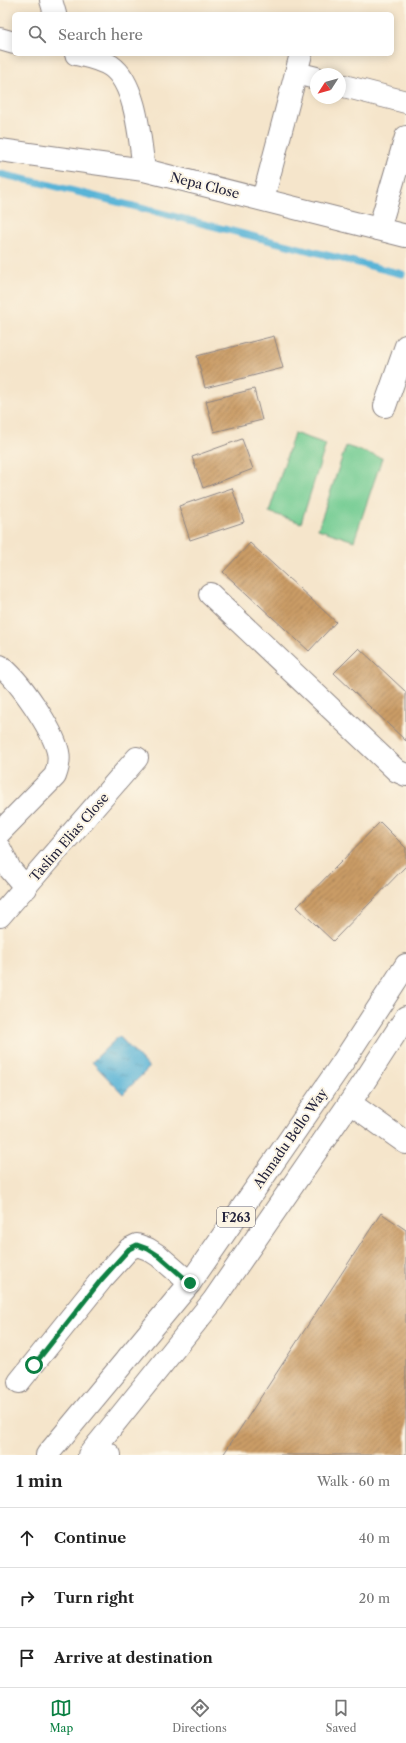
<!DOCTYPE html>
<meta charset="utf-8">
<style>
body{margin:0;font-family:"Libre Caslon Text",serif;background:#f6f6f6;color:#222}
.compass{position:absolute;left:310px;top:68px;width:36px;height:36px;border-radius:50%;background:#fff;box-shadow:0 2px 10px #0003;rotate:234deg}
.stop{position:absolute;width:12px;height:12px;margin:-9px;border:3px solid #0b8043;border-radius:50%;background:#fff}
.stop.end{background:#0b8043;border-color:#fff;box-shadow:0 1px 4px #0008}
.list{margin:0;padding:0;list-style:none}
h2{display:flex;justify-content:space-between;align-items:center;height:52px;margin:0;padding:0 16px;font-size:17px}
h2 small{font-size:13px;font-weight:400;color:#767676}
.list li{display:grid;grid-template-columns:26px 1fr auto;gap:12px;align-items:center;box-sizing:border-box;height:60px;padding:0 16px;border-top:1px solid #e0e0e0}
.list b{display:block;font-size:15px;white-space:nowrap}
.list em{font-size:13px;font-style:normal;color:#767676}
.icon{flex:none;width:22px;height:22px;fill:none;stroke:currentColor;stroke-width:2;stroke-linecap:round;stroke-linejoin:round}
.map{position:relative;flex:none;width:406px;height:1455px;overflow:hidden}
.search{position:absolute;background:#fff;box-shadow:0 2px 10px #0003;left:12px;right:12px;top:12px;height:44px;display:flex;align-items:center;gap:10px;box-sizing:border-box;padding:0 14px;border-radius:6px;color:#767676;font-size:15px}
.sheet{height:232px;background:#fff}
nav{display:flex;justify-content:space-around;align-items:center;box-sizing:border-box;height:56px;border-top:1px solid #e0e0e0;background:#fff;font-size:11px;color:#767676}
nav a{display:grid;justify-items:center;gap:2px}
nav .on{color:#0b8043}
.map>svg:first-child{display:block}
.grass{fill:#73cc93;stroke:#4a7767}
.water{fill:url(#water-ripples);stroke:#3e6b89}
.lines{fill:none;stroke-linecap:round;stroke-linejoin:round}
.stream{stroke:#59b4d7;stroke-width:7}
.building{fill:url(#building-hatch)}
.minor-casing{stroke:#8c8483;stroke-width:24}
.highway-casing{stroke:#8c8483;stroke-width:24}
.minor{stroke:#fff;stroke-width:22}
.highway{stroke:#fff;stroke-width:22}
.route{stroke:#0b8043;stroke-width:5}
.labels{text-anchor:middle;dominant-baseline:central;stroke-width:4;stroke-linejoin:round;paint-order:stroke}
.shield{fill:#fcf5e5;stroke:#63616e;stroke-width:1}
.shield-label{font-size:12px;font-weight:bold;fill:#22223b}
.street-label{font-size:13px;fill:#22223b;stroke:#fcf5e5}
</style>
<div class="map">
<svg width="406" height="1455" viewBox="0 0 406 1455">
<defs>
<pattern id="water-ripples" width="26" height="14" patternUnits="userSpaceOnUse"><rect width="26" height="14" fill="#59b4d7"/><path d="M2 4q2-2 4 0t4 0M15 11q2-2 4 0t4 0" fill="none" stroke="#4992b0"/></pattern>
<pattern id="building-hatch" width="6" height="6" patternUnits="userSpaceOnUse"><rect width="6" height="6" fill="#ca9c66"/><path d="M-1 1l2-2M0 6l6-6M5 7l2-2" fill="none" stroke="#a47f55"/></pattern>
</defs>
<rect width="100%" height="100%" fill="#fcf5e5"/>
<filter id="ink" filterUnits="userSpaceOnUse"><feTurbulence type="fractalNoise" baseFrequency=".025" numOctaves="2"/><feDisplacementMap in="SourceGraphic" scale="8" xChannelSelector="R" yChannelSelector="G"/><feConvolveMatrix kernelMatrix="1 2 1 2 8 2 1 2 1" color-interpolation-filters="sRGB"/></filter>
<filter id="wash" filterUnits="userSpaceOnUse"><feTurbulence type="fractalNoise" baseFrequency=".012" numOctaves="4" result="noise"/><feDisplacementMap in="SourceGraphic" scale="16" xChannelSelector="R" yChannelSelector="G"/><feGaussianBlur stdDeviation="0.9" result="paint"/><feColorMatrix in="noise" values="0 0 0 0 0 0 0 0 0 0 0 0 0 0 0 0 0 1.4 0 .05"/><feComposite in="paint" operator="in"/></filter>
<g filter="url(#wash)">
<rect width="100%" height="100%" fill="#f5e5cb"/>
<!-- grass -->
<g class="grass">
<polygon points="294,433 326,444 301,523 269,512"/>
<polygon points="346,446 382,458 354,541 318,529"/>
</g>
<!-- water -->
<polygon class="water" points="119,1036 149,1068 123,1094 92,1062"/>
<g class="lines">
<!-- stream -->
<polyline class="stream" points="0,174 50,185 402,274"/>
</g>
<g id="blocks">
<!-- building -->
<g class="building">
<polygon points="274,336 283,368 205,388 197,356"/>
<polygon points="254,389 262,420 214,432 206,401"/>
<polygon points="242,439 253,469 203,488 192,457"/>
<polygon points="232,488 244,522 190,540 179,506"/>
<polygon points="250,543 336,622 309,651 223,572"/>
<polygon points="359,648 406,692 406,741 334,673"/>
<polygon points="380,822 406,848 406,866 333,941 297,907"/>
<polygon points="381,1213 406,1230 406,1455 223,1455"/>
</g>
</g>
</g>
<g filter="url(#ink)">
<use href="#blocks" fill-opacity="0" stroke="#8c8483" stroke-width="1"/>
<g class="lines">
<defs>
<g id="minor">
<polyline points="51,0 55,14"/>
<polyline points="0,39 14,43"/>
<path d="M76 54C89 57 100 59 111 66 137 84 140 142 144 170"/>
<polyline points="296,73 316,78"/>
<polyline points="340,85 406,102"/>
<polyline points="0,150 144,170 406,236"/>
<polyline points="263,199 301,54"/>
<polyline points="379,229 406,137"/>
<polyline points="385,406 406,346"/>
<polyline points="210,594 397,771 406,775"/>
<path d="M0 666C19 679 53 730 58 752 60 761 58 768 55 776L0 832"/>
<polyline points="0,849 10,869 26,888"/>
<polyline points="0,916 137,758"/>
<polyline points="350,1103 406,1143"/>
<polyline points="19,1382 101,1280 129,1249 137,1245 148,1249 159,1256 190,1283"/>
<polyline points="97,1445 110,1455"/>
</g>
<g id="highway">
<polyline points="47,1455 190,1283 341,1065 406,965"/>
<polyline points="89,1455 213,1301 364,1082 406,1017"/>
</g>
</defs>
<!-- minor casing -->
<use href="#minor" class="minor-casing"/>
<!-- highway casing -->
<use href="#highway" class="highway-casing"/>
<!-- minor -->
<use href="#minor" class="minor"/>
<!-- highway -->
<use href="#highway" class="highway"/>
</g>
</g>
<g class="lines" filter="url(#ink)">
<!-- route -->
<polyline class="route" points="34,1365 101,1280 129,1249 137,1245 148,1249 159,1256 190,1283"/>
</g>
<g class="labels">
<!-- shield labels -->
<rect class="shield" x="217" y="1207" width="38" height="20" rx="3"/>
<g class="shield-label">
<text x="236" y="1217">F263</text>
</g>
<!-- street labels -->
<g class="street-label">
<text transform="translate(205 185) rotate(14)">Nepa Close</text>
<text transform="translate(69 837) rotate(-49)">Taslim Elias Close</text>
<text transform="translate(290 1138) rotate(-55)">Ahmadu Bello Way</text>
</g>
</g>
</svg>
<svg class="compass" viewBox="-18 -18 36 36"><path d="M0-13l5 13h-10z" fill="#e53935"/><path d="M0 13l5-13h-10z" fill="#767676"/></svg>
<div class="stop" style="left:34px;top:1365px"></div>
<div class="stop end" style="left:190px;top:1283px"></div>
<div class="search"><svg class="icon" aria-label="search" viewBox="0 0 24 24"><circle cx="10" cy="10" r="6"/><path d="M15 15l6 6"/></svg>Search here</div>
</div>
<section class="sheet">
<h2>1 min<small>Walk · 60 m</small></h2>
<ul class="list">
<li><svg class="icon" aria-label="ahead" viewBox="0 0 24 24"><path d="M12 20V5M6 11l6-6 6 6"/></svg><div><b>Continue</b></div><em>40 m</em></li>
<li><svg class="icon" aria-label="right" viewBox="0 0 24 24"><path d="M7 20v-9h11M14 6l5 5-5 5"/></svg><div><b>Turn right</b></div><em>20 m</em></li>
<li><svg class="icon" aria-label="arrive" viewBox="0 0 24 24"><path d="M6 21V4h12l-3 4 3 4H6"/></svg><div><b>Arrive at destination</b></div></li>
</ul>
</section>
<nav>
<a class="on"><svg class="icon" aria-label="map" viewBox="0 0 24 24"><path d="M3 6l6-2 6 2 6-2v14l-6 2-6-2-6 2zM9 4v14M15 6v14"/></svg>Map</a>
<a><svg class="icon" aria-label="directions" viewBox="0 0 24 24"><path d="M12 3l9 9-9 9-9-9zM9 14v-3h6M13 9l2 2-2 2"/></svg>Directions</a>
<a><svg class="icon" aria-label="saved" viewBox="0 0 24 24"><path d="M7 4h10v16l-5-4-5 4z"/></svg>Saved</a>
</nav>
